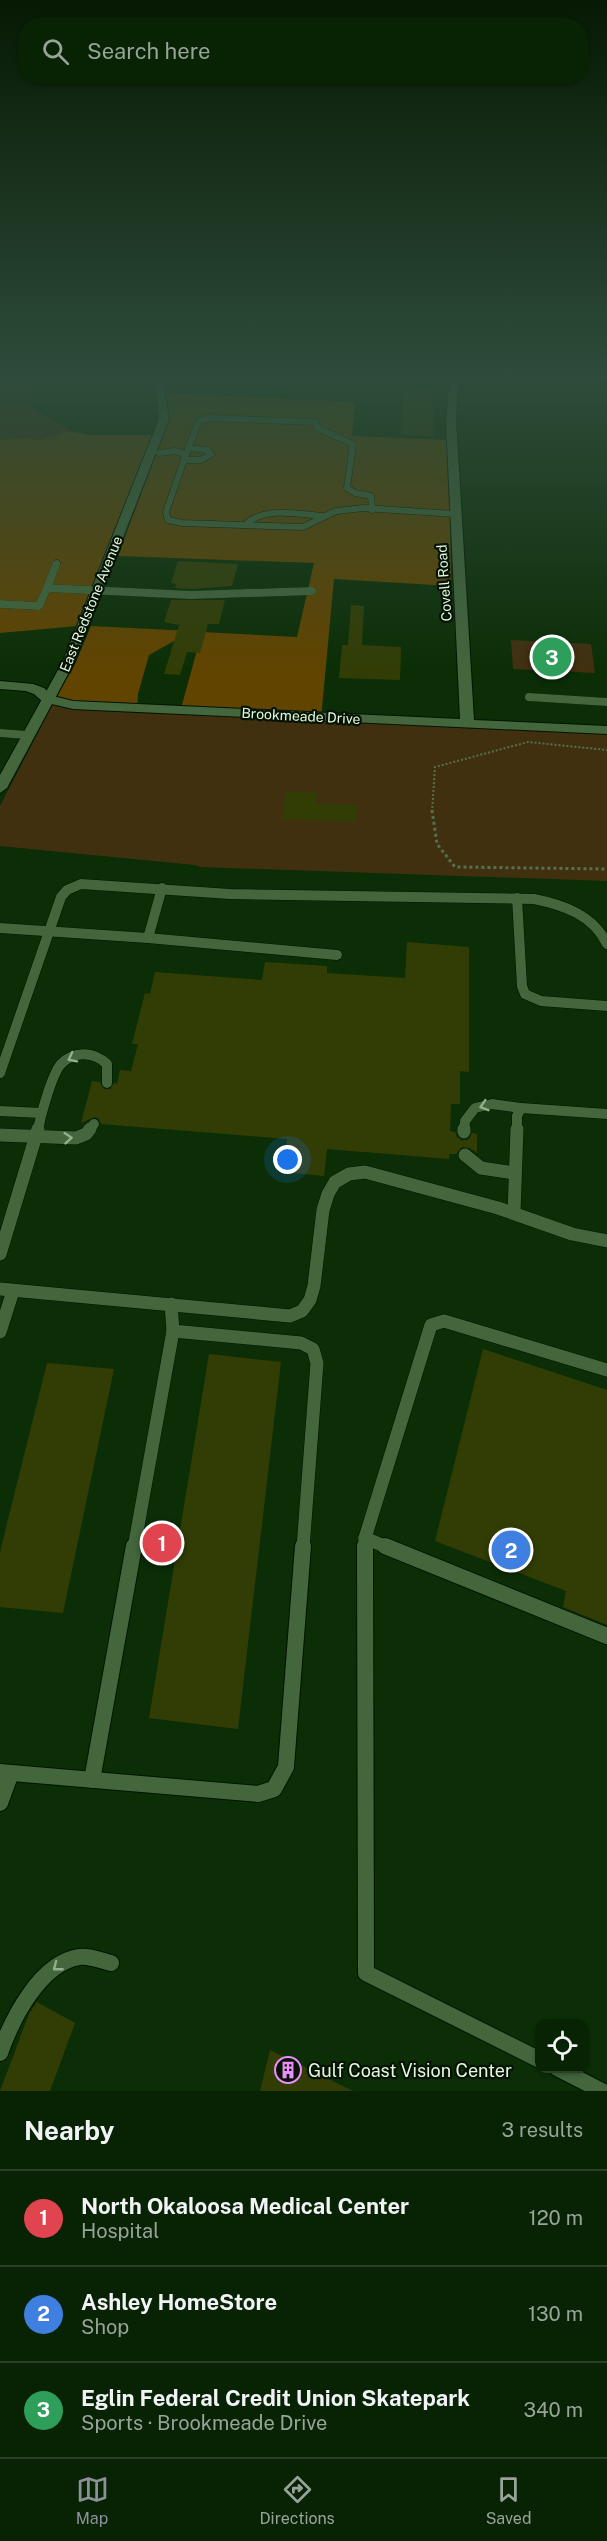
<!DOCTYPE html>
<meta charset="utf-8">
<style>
body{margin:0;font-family:"Public Sans",sans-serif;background:#112a0e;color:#f1f3f6}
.controls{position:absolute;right:18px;bottom:18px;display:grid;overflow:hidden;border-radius:12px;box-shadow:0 2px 4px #0004}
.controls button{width:54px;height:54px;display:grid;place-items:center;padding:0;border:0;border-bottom:2px solid #293f26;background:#082204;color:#f1f3f6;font:30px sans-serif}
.you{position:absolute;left:288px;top:1160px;width:21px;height:21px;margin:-15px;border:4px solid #fff;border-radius:50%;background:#1a73e8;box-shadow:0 0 0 9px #1a73e833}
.badge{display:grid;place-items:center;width:39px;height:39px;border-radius:50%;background:#8c9099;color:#fff;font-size:20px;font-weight:700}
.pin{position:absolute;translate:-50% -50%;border:3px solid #fff;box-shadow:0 2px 6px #0006}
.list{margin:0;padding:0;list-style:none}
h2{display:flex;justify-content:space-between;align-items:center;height:78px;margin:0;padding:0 24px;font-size:26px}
h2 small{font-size:20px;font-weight:400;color:#98a49a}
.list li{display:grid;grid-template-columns:39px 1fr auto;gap:18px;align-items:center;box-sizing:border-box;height:96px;padding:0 24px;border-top:2px solid #293f26}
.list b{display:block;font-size:22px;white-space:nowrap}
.list p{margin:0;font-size:20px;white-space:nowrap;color:#98a49a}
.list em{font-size:20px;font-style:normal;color:#98a49a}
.icon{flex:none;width:33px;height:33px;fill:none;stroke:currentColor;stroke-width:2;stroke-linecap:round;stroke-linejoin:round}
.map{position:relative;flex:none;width:607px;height:2091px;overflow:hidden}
.search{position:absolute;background:#082204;box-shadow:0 2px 4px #0004;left:18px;right:18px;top:18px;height:66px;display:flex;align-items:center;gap:15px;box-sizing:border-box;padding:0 21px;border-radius:24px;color:#98a49a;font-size:22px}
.sheet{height:366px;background:#082204}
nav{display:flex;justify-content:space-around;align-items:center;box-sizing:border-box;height:84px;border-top:2px solid #293f26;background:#082204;font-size:16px;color:#98a49a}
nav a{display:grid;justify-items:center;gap:3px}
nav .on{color:#8c9099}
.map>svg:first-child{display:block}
.green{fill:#413010}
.forest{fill:#614400}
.building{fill:#323d06}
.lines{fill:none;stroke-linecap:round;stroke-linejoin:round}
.lane-far4-casing{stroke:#001400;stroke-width:7}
.lane-far3-casing{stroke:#001400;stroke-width:8}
.lane-far2-casing{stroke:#001400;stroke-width:11}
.lane-far1-casing{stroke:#001400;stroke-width:14}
.lane-casing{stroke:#001400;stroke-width:18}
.street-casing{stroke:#001400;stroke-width:2}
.secondary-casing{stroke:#001400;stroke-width:2}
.path-far1{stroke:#53714e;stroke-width:2;stroke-dasharray:2 2;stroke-linecap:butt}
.path{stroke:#53714e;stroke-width:3;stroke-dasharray:3 3;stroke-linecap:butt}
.lane-far4{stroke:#43663d;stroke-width:6}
.lane-far3{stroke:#43663d;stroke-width:8}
.lane-far2{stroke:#43663d;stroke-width:10}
.lane-far1{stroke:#43663d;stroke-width:13}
.lane{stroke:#43663d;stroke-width:16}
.street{fill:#43663d;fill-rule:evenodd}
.secondary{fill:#43663d;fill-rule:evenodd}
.oneway{stroke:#94af8e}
.labels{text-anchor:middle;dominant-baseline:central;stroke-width:4.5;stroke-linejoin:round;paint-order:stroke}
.far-street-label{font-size:14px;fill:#e4f8e0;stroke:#051304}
.near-poi-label{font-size:18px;fill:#e4f8e0;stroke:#051304;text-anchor:start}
</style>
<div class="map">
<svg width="607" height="2091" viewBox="0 0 607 2091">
<rect width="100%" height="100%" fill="#0b2e06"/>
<!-- green -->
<g class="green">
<polygon points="0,378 47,378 36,390 30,407 71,431 40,440 26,438 0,440"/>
<polygon points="511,640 591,644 595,673 513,669"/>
<polygon points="52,706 607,734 607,881 200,867 195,865 0,846 0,806"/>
</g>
<!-- forest -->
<g class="forest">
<polygon points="165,393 355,402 352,436 449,440 451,586 334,579 321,719 180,712 202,632 297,637 314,563 118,556 169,419"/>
<polygon points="71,431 88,435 153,435 77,626 0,633 0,440 26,438 40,440"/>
<polygon points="91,626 192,631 149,655 138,694 137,710 52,706 76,662"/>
</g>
<!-- building -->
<g class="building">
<polygon points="414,382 433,382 433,436 401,435 403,387 414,388"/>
<polygon points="178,561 238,564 232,586 191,589 175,588 176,584 171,583"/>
<polygon points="171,600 225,600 219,624 208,624 200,653 187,652 180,675 164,674 179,625 164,622"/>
<polygon points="351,605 364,606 362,645 401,647 400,680 339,678 342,645 348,645"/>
<polygon points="286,791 317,792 316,803 357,805 356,822 282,819"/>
<polygon points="407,942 469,947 469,1072 460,1071 460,1104 451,1104 450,1131 455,1132 457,1137 463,1141 469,1139 472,1133 477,1134 477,1153 470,1148 462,1147 456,1154 449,1154 449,1159 327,1149 324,1176 283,1172 287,1139 101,1124 99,1119 95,1117 81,1123 92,1081 100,1082 104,1089 110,1089 114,1083 117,1084 120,1070 131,1071 138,1044 132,1044 145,993 150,994 155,972 262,980 265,962 327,966 327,973 405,978"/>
<polygon points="483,1349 607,1390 607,1625 563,1607 566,1591 435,1541"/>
<polygon points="209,1354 281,1362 238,1729 149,1718"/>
<polygon points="47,1363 114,1369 63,1613 0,1607 0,1552"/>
<polygon points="37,2002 75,2023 50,2091 0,2091 29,2014"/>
<polygon points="270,2050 353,2091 260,2091"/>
</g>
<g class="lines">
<defs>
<g id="lane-far4">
<polyline points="159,453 174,451 186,454 166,512 168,520 182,523 303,527 336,511 364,508 455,514"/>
<polyline points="186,454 199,421 210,418 316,422 317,428 353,444 347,488 355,493 371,496 372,510"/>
<polyline points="184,460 201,460 211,454 207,450 188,448"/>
<path d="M245 525C263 506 299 514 322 516"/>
<polyline points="55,567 57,563"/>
</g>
<g id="lane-far3">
<polyline points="56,565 47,588 191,595 312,591"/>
<polyline points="0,604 39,606 47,588"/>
<polyline points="529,697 607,702"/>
<polyline points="0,733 27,735"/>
</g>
<g id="lane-far2">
<polyline points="517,898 522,986 525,994 541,1001 607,1006"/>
<polyline points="0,928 148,938 337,955"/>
<polyline points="148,938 162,888"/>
<path d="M0 1073 61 897 67 890 81 884 230 894 534 899C564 905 593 915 607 944"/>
<polyline points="0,1111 41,1113"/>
<path d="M38 1131C40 1117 52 1074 61 1064 75 1050 94 1052 107 1064V1083"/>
<polyline points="88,1131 94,1124"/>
<polyline points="464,1131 465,1121 475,1108 492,1104 521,1108"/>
<polyline points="517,1131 517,1116 521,1108 607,1114"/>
</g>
<g id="lane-far1">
<polyline points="464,1132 464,1129"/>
<polyline points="0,1135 76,1138 86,1134 90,1129"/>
<polyline points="465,1155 481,1168 514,1173"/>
<polyline points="514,1213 517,1129"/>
<polyline points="0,1254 38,1129"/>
<polyline points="0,1289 290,1316 302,1311 310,1300 314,1286 323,1210 328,1194 335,1182 349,1174 365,1172 498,1208 572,1234 607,1241"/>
<polyline points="171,1304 173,1331 301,1343 313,1349 317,1363 303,1548"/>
<polyline points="0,1332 13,1291"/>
<polyline points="365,1538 431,1325 444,1321 607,1370"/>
<polyline points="134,1548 173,1331"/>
<polyline points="365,1548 365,1538 389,1548"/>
</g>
<g id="lane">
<polyline points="365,1546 366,1973 540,2060"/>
<polyline points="385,1546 607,1636"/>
<polyline points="0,1772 258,1794 274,1789 286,1767 303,1546"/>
<polyline points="92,1780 134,1546"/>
<polyline points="0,1803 11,1773"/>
<path d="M0 2053C12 2019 40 1963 79 1957 89 1955 102 1961 111 1963"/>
<polyline points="557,2068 602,2091"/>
</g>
<g id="street">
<polygon points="345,378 353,378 353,380 349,383"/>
<polygon points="450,378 458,378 456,421 474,720 607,726 607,734 73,709 43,702 34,694 26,691 0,689 0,681 33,684 44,688 53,696 73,701 460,719 446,421"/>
<polygon points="581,378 607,378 607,382"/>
</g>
<polygon id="secondary" points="159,378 168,378 164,388 169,419 75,661 7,788 0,793 0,775 63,661 159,419 156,388"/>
</defs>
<!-- lane-far4 casing -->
<use href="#lane-far4" class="lane-far4-casing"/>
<!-- lane-far3 casing -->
<use href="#lane-far3" class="lane-far3-casing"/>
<!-- lane-far2 casing -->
<use href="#lane-far2" class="lane-far2-casing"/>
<!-- lane-far1 casing -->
<use href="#lane-far1" class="lane-far1-casing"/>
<!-- lane casing -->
<use href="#lane" class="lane-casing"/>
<!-- street casing -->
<use href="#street" class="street-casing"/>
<!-- secondary casing -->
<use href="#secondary" class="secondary-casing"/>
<!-- path-far1 -->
<polyline class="path-far1" points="432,812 435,767 528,742 607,750"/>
<!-- path -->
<polyline class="path" points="432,810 437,844 455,867 607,869"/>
<!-- lane-far4 -->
<use href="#lane-far4" class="lane-far4"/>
<!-- lane-far3 -->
<use href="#lane-far3" class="lane-far3"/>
<!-- lane-far2 -->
<use href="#lane-far2" class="lane-far2"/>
<!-- lane-far1 -->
<use href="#lane-far1" class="lane-far1"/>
<!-- lane -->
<use href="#lane" class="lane"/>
<!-- street -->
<use href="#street" class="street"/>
<!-- secondary -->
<use href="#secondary" class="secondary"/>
</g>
<!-- one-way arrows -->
<defs><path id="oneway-chevron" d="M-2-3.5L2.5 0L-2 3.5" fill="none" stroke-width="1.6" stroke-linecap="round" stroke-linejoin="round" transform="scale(1.5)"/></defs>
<g class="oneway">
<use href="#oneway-chevron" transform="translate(72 1058) rotate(153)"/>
<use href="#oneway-chevron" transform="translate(484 1106) rotate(163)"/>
<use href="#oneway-chevron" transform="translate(68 1138) rotate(-5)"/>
<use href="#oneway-chevron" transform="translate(57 1967) rotate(142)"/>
</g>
<!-- sky -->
<linearGradient id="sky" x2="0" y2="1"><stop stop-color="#061903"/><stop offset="0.56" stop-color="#2e4c3b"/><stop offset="1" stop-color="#2e4c3b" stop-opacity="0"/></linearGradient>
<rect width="607" height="671" fill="url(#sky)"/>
<!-- icons -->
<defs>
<symbol id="building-ring" viewBox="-11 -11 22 22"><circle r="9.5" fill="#051304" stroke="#eb8dfc" stroke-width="1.5"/><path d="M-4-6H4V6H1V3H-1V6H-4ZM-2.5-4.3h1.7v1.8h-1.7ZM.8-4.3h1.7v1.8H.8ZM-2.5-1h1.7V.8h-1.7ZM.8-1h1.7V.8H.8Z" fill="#eb8dfc"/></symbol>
</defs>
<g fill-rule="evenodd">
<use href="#building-ring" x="273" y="2055" width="30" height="30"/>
</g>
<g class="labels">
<!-- far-street labels -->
<g class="far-street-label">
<text transform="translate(444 583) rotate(-94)">Covell Road</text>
<text transform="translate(91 604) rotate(-68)">East Redstone Avenue</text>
<text transform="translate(301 716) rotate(3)">Brookmeade Drive</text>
</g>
<!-- near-poi labels -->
<g class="near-poi-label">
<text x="308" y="2070">Gulf Coast Vision Center</text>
</g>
</g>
</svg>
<div class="controls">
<button><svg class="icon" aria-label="locate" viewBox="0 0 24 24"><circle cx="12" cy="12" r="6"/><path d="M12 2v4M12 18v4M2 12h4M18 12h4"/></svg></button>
</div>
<div class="you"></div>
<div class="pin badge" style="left:162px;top:1543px;background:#e0444e">1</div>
<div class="pin badge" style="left:511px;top:1550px;background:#3f7fe0">2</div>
<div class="pin badge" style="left:552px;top:657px;background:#2e9e5b">3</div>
<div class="search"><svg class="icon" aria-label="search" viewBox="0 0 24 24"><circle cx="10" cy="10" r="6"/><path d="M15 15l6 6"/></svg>Search here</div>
</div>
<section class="sheet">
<h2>Nearby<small>3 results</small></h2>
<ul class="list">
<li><span class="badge" style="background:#e0444e">1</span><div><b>North Okaloosa Medical Center</b><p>Hospital</p></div><em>120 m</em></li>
<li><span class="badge" style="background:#3f7fe0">2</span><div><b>Ashley HomeStore</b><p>Shop</p></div><em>130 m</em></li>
<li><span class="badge" style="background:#2e9e5b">3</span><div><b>Eglin Federal Credit Union Skatepark</b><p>Sports · Brookmeade Drive</p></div><em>340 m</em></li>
</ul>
</section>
<nav>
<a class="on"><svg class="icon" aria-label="map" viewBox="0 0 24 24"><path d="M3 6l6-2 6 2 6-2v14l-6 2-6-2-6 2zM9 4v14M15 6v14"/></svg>Map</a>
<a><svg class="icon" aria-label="directions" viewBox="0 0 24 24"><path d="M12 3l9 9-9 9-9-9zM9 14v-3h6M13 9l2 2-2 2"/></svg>Directions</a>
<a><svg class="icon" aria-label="saved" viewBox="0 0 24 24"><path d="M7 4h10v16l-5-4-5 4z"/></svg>Saved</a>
</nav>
